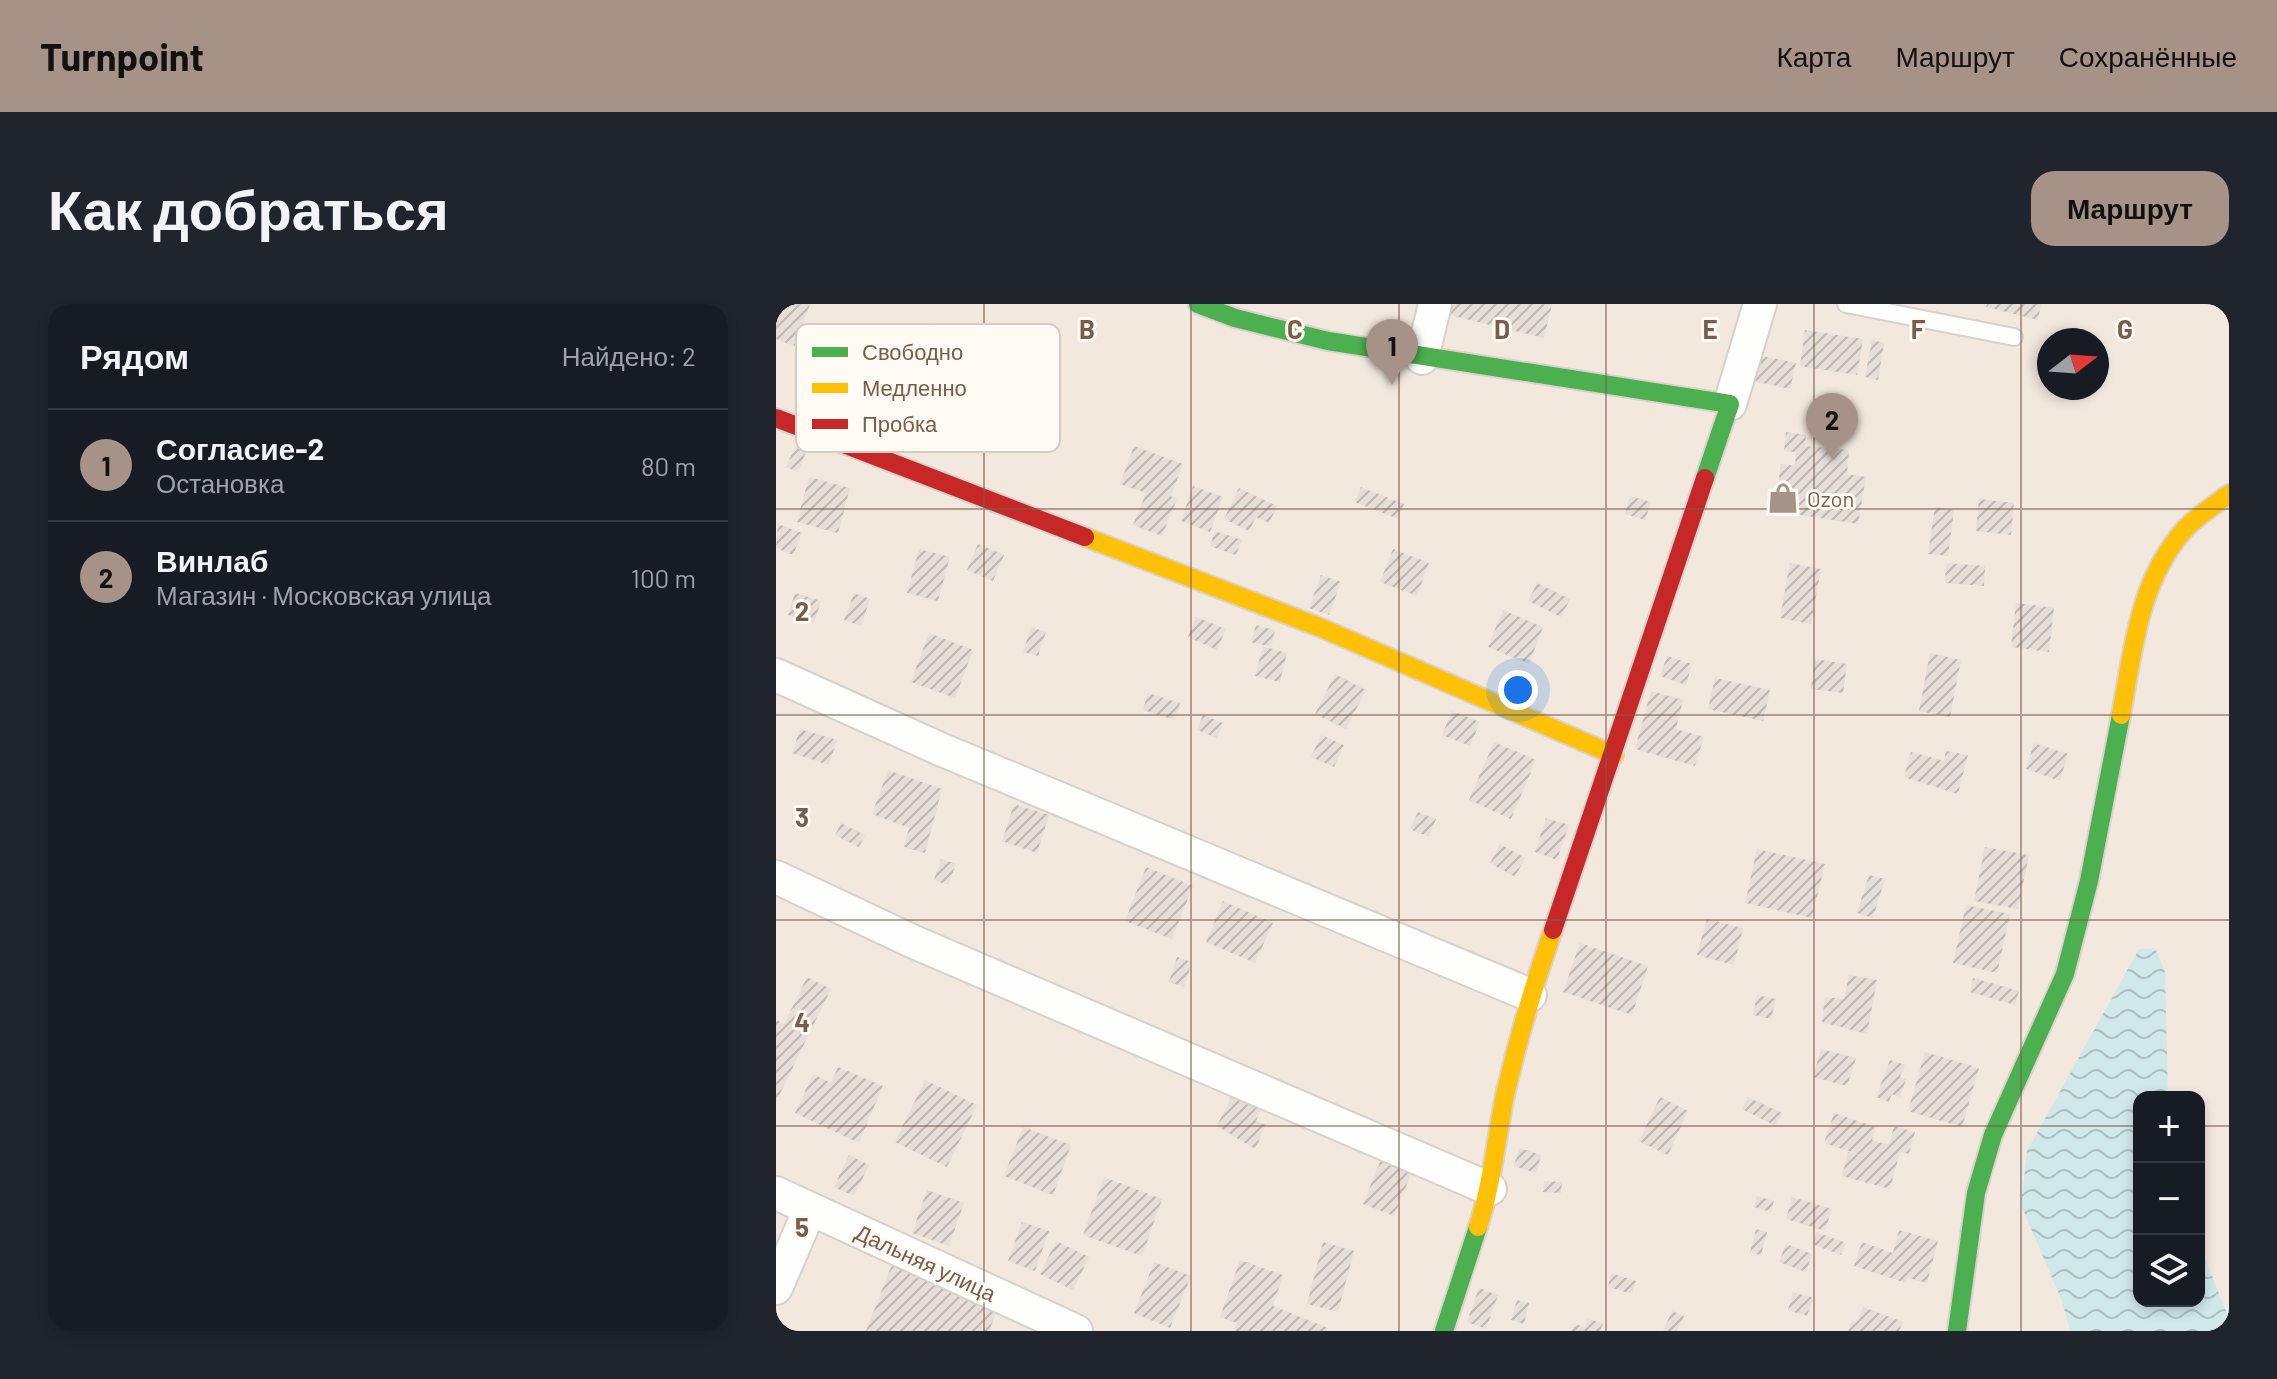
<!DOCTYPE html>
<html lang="ru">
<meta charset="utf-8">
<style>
body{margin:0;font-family:Barlow,sans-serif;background:#20242c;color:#f1f3f6}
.controls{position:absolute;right:24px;bottom:24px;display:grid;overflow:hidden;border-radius:16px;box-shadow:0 4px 12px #0003}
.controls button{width:72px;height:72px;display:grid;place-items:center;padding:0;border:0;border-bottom:2px solid #363941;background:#171b24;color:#f1f3f6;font:40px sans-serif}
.compass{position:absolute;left:1261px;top:24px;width:72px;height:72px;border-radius:50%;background:#171b24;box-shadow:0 4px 12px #0003;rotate:73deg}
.you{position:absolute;left:742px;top:386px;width:28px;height:28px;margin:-20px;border:6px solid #fff;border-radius:50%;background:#1a73e8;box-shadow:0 0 0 12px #1a73e833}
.badge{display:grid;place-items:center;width:52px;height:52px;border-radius:50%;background:#a69286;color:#111;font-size:26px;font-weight:700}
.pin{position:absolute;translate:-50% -66px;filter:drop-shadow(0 2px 4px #0008)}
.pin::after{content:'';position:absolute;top:42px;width:28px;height:24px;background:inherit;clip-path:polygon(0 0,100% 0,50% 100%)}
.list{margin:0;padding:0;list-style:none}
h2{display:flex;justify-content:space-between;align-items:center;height:104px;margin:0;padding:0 32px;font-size:34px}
h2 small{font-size:26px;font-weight:400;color:#9ea1a6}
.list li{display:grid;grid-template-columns:52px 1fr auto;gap:24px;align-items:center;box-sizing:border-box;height:112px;padding:0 32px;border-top:2px solid #363941}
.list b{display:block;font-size:30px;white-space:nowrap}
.list p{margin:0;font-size:26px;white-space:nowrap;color:#9ea1a6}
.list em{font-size:26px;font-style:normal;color:#9ea1a6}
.icon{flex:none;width:44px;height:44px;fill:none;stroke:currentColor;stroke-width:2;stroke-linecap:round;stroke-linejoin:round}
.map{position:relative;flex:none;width:1453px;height:1027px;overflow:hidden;border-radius:24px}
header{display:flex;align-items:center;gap:48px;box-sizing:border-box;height:112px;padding:0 40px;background:#a69286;color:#111}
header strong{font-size:38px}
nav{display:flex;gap:44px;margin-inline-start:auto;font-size:28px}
.intro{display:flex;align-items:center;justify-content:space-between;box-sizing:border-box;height:192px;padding:0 48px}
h1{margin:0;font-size:56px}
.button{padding:20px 36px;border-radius:24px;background:#a69286;color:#111;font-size:28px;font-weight:700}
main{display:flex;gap:48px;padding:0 48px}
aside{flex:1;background:#171b24;border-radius:24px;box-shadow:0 4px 12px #0003}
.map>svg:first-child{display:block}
.residential{fill:#f2e8de;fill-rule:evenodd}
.water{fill:url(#water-waves)}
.building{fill:url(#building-hatch)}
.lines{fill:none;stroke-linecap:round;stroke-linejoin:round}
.lane-casing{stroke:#d7d1cb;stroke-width:20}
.street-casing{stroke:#d7d1cb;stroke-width:36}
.fast-casing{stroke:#d9d2cb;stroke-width:22}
.slow-casing{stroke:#d9d2cb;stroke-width:22}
.jam-casing{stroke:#d9d2cb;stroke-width:22}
.lane{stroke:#fefefd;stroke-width:16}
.street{stroke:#fefefd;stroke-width:32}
.fast{stroke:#4caf50;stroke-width:18}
.slow{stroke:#ffc107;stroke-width:18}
.jam{stroke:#c62828;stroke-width:18}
.grid{fill:none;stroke:#7a5c4d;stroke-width:2;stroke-opacity:0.55}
.labels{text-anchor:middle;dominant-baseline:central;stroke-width:6;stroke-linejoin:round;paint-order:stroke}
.poi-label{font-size:22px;fill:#7a5c4d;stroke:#fffaf3;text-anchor:start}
.street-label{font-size:22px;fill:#7a5c4d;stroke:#fffaf3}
.key{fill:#fffaf3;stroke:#d7cbc1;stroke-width:2}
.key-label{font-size:22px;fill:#7a5c4d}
.grid-label{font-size:26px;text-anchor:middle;font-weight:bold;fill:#7a5c4d;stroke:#fffaf3;stroke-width:6;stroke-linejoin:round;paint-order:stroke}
</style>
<header>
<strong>Turnpoint</strong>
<nav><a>Карта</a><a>Маршрут</a><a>Сохранённые</a></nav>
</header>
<div class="intro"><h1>Как добраться</h1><a class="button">Маршрут</a></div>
<main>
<aside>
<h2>Рядом<small>Найдено: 2</small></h2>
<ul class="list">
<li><span class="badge">1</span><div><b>Согласие-2</b><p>Остановка</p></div><em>80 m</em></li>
<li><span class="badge">2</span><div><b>Винлаб</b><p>Магазин · Московская улица</p></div><em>100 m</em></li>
</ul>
</aside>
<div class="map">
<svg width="1453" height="1027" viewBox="0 0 1453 1027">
<defs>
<pattern id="water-waves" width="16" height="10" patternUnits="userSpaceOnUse" patternTransform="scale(2)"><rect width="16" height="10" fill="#d0e8ea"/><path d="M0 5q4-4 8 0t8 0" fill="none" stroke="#aebfc0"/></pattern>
<pattern id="building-hatch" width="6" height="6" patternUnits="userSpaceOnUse" patternTransform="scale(2)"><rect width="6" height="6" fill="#e6ded7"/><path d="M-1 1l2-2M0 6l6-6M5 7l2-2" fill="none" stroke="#bfb7b1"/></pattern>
</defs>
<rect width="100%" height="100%" fill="#f9f5f0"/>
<!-- residential -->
<path class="residential" d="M0 0H1453V1027H0ZM1273 36H1321V84H1273ZM1363 793H1423V997H1363Z"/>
<!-- water -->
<polygon class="water" points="1379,644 1389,668 1392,793 1363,793 1363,997 1423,997 1423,939 1453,1015 1453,1027 1294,1027 1286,997 1245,901 1251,847 1363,645"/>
<!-- building -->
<g class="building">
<polygon points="0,0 34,0 19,42 0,35"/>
<polygon points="675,0 776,0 768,34 673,11"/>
<polygon points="1211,0 1265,0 1262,16 1210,3"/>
<polygon points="157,18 186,31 171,69 141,56"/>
<polygon points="1029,26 1087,35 1081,71 1024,62"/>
<polygon points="1096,36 1108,39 1102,76 1089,73"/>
<polygon points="977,50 1020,59 1014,85 972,76"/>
<polygon points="1010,128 1030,131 1029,142 1073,146 1071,170 1090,173 1082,220 998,207 1005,160 1019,162 1020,148 1008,147"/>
<polygon points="358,142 407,160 395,192 401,195 386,232 357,221 370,189 344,180"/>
<polygon points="19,143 30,148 22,168 10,163"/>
<polygon points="33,173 74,184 62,229 21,218"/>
<polygon points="417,182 447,193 434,228 405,217"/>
<polygon points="585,183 628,200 622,215 579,198"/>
<polygon points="463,184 501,202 493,219 480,213 473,227 448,215"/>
<polygon points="854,192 875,198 869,216 849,210"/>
<polygon points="1203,195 1238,199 1235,231 1200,227"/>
<polygon points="1159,203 1178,206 1172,252 1152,250"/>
<polygon points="2,220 26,229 17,251 0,244"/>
<polygon points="439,227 466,236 460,251 434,242"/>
<polygon points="202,240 228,251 217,277 191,266"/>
<polygon points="143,245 174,253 162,297 131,289"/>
<polygon points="617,245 653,259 641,292 604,278"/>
<polygon points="1014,259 1045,265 1035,320 1004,314"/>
<polygon points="1170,259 1209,262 1208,282 1169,279"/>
<polygon points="545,271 565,278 553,311 533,304"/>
<polygon points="761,279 794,295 785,313 752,297"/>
<polygon points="19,289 45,297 38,319 12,311"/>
<polygon points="78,289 94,295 85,322 68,316"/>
<polygon points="1240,299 1278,304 1273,348 1235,343"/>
<polygon points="727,306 767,323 753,360 712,343"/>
<polygon points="420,313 450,325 441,346 412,333"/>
<polygon points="480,321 499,326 495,343 475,338"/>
<polygon points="255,323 270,328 262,352 247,348"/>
<polygon points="153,329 197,346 179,394 135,378"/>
<polygon points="487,342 511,349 504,378 479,372"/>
<polygon points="1154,349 1185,356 1174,413 1143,407"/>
<polygon points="891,352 916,360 910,381 884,372"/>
<polygon points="1039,355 1071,360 1067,389 1035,385"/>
<polygon points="559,370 590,386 570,425 539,410"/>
<polygon points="939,374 994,386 987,417 932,405"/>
<polygon points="875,387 907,396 900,425 928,433 919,462 859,445"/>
<polygon points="372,389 404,399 398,416 367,406"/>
<polygon points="676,407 704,418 694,442 666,431"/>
<polygon points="427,411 447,419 441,434 421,426"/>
<polygon points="24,425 61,436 53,461 16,449"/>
<polygon points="545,431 568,441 558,463 535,453"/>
<polygon points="718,438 760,456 735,515 693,496"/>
<polygon points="1258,439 1292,450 1284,477 1250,465"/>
<polygon points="1170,447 1192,451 1182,490 1128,473 1135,448 1168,457"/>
<polygon points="112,466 166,485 149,549 128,543 133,524 96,510"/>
<polygon points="238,500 273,511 261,549 226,537"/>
<polygon points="642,508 660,515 653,533 634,525"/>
<polygon points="770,514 793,521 781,556 759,548"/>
<polygon points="65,519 89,531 83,543 59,531"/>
<polygon points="724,540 749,554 739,573 714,559"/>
<polygon points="1209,543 1253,551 1242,605 1198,597"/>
<polygon points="981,545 1049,560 1036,614 969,599"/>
<polygon points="165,555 180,560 172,581 158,576"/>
<polygon points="370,563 417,582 396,635 349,617"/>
<polygon points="1093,571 1109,575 1097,614 1081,609"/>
<polygon points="447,597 497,619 479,659 430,638"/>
<polygon points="1190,601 1234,610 1221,669 1177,659"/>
<polygon points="931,615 967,624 958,661 921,651"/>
<polygon points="804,639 872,662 856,711 787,688"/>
<polygon points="401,653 416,658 408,683 393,678"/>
<polygon points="1073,671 1101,676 1091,730 1046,718 1049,693 1068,695"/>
<polygon points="31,673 55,685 0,798 0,716 8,720"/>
<polygon points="1197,674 1243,687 1239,701 1194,688"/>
<polygon points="981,691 1000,695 995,715 977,711"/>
<polygon points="1045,745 1080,754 1071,782 1037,773"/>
<polygon points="1149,748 1203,764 1186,823 1132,807"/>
<polygon points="1114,756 1129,761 1124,773 1130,775 1124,793 1116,790 1113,798 1100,793"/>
<polygon points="62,763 107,782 83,839 19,809 37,770 55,779"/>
<polygon points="149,776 201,801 171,863 119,838"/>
<polygon points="456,791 485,805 480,817 490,821 479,845 441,822"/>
<polygon points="884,793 912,807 892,851 863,837"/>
<polygon points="972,793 1006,809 1000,822 966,805"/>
<polygon points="1058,809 1100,823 1096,836 1113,841 1118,822 1139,828 1133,850 1124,848 1114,885 1066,872 1072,848 1091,853 1048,839"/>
<polygon points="247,823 295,841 277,891 228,872"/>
<polygon points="743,844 765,851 760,869 738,862"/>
<polygon points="73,851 93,861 78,892 58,883"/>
<polygon points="606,853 637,865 618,912 587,900"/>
<polygon points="328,873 386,895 366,952 307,931"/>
<polygon points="768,877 786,878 785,889 767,888"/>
<polygon points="151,886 188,899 173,942 136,929"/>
<polygon points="981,892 998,897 995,908 978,903"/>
<polygon points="1016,893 1056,905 1049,927 1010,915"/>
<polygon points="246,918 273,927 259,967 232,957"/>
<polygon points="980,925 991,928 985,951 974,949"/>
<polygon points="1123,926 1162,937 1151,979 1132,974 1130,979 1078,962 1086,938 1117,949"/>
<polygon points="1041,928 1070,939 1065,951 1036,940"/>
<polygon points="280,937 313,953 297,986 264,970"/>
<polygon points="547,938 578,947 562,1008 531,1000"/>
<polygon points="1010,940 1036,950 1030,968 1003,958"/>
<polygon points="464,956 507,971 497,1002 552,1024 551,1027 458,1027 461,1019 444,1013"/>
<polygon points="378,958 415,972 394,1024 358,1009"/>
<polygon points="116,960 223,1002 213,1027 90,1027"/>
<polygon points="835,969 860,977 856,990 832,983"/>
<polygon points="703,984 722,991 710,1025 691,1018"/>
<polygon points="1017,988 1037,994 1031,1012 1012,1006"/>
<polygon points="741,996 753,999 748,1020 735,1016"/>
<polygon points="1087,1003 1127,1018 1123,1027 1072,1027 1076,1016 1081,1018"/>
<polygon points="896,1007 908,1012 901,1027 887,1027"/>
<polygon points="811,1015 827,1019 824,1027 796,1027 798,1020 809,1023"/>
</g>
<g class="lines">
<defs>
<polyline id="lane" points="1070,0 1238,33"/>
<g id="street">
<polyline points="646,54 659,0"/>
<polyline points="954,100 984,0"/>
<polyline points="0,371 164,445 754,691"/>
<polyline points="0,573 138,638 714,885"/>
<polyline points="0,889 300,1027"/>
<polyline points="0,984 34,905"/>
</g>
<g id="fast">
<polyline points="422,0 459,14 552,37 954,100 929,174"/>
<polyline points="668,1027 702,923"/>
<polyline points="1181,1027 1200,889 1217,831 1289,670 1313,577 1345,411"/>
</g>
<g id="slow">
<polyline points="309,233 543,323 838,451"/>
<path d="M1345 411C1357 346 1363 276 1409 225 1421 212 1439 201 1453 190"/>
<path d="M702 923C716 880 720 836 729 791 742 735 758 680 777 626"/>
</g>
<g id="jam">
<polyline points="0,114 309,233"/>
<polyline points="777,626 929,174"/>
</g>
</defs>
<!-- lane casing -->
<use href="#lane" class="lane-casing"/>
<!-- street casing -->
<use href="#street" class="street-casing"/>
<!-- fast casing -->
<use href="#fast" class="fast-casing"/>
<!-- slow casing -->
<use href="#slow" class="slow-casing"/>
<!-- jam casing -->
<use href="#jam" class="jam-casing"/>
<!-- lane -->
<use href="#lane" class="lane"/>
<!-- street -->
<use href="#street" class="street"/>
<!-- fast -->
<use href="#fast" class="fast"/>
<!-- slow -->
<use href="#slow" class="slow"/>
<!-- jam -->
<use href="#jam" class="jam"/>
</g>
<!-- grid -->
<path class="grid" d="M208 0V1027M415 0V1027M623 0V1027M830 0V1027M1038 0V1027M1245 0V1027M0 205H1453M0 411H1453M0 616H1453M0 822H1363M1423 822H1453"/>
<!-- icons -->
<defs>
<symbol id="shop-bare" viewBox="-9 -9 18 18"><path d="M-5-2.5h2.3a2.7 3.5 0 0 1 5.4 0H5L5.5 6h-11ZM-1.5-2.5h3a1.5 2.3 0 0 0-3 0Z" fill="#a69286" stroke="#fffaf3" stroke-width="2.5" paint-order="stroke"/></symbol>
</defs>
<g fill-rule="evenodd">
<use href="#shop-bare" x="985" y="172" width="44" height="44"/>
</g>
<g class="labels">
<!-- poi labels -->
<g class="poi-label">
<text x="1031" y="194">Ozon</text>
</g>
<!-- street labels -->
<g class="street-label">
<text transform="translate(150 958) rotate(25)">Дальняя улица</text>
</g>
</g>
<!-- legend -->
<rect x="20" y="20" width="264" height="128" rx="12" class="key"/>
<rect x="36" y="43" width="36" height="10" fill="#4caf50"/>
<rect x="36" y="79" width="36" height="10" fill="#ffc107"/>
<rect x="36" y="115" width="36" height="10" fill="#c62828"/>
<g class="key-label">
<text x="86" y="56">Свободно</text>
<text x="86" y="92">Медленно</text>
<text x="86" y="128">Пробка</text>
</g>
<g class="grid-label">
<text x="311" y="35">B</text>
<text x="519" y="35">C</text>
<text x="726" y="35">D</text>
<text x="934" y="35">E</text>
<text x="1142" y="35">F</text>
<text x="1349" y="35">G</text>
<text x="26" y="317">2</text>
<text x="26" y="523">3</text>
<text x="26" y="728">4</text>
<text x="26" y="933">5</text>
</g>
</svg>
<div class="controls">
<button>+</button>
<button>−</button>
<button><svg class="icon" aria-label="layers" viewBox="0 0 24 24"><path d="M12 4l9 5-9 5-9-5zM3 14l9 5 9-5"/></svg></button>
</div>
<svg class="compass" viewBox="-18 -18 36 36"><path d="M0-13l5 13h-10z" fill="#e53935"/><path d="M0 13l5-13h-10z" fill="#9ea1a6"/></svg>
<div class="you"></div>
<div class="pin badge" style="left:616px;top:81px">1</div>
<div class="pin badge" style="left:1056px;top:155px">2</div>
</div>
</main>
